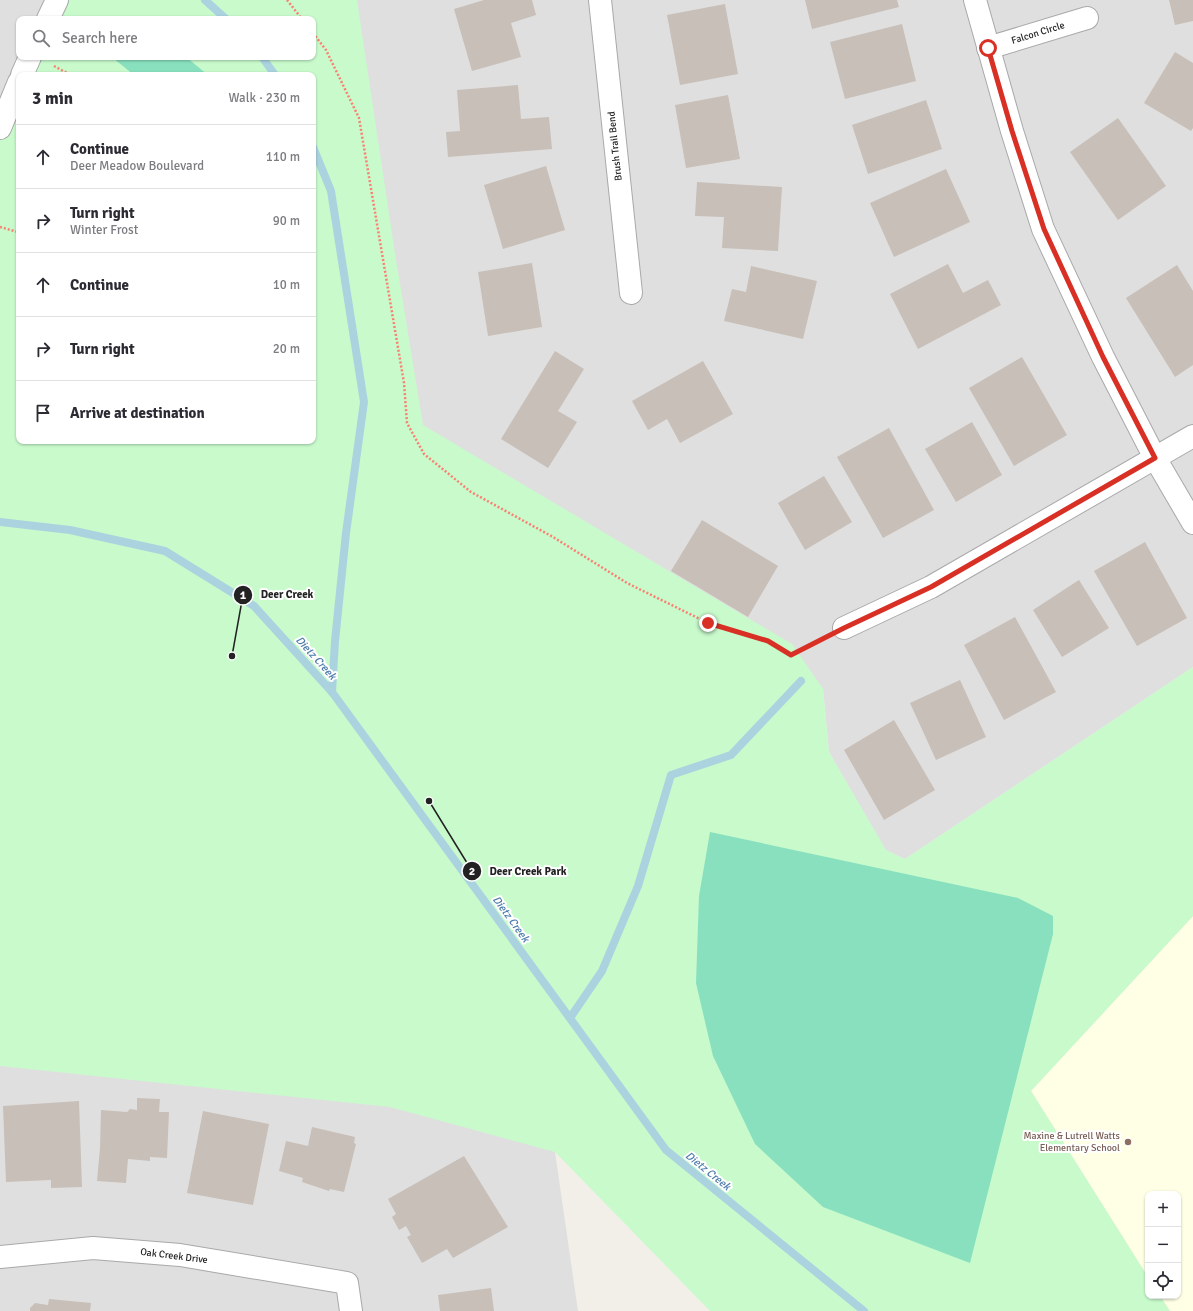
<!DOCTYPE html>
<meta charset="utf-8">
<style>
body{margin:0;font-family:Signika,sans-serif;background:#f2f2f3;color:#2b2b33}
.controls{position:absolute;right:12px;bottom:12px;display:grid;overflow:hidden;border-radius:8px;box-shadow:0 1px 3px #0004}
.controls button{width:36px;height:36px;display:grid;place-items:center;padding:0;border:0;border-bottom:1px solid #e1e1e2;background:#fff;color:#2b2b33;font:20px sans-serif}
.stop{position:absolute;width:12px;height:12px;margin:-9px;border:3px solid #d93025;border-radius:50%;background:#fff}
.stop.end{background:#d93025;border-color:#fff;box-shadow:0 1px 4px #0008}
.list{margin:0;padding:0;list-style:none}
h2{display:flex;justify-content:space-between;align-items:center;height:52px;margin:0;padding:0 16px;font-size:17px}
h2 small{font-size:13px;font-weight:400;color:#7c7c81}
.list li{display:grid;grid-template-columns:26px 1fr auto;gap:12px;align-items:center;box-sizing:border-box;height:64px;padding:0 16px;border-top:1px solid #e1e1e2}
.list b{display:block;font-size:15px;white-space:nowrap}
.list p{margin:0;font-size:13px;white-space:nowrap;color:#7c7c81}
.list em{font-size:13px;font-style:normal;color:#7c7c81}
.icon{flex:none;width:22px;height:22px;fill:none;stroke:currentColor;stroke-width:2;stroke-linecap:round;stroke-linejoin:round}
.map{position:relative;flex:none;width:1193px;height:1311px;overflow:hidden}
.search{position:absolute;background:#fff;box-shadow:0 1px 3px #0004;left:16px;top:16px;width:300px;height:44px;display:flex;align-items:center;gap:10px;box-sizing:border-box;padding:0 14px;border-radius:8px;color:#7c7c81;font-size:15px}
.panel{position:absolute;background:#fff;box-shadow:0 1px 3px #0004;left:16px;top:72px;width:300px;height:372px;border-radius:8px}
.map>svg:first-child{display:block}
.residential{fill:#e0dfdf;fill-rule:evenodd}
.education{fill:#ffffe5}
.park{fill:#c8facc}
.pitch{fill:#88e0be}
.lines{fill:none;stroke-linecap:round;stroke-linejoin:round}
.stream{stroke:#aad3df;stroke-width:8}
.building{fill:#c7bfb8}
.minor-casing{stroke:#a9a9a9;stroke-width:24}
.path{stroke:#fa8072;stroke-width:2.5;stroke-dasharray:2 2;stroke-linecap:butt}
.minor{stroke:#fff;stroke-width:22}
.route{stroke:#d93025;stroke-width:5}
.education-dot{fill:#8d6e63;stroke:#fff;stroke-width:1.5}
.labels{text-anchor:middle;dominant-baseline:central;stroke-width:4;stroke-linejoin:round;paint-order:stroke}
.street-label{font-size:10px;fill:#222;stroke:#fff}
.education-label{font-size:10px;fill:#785e54;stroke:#fff;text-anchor:end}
.water-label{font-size:11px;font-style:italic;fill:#4a7aab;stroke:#fff}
.leader{fill:none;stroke:#222;stroke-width:1.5}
.callout-dot{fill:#222;stroke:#fff;stroke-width:1.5}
.mark-label{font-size:12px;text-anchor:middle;font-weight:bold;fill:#fff}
.callout-label{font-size:11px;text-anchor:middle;font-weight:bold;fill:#222;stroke:#fff;stroke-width:4;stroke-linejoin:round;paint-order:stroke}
</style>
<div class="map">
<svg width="1193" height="1311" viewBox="0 0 1193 1311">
<rect width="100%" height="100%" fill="#f2efe9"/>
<!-- residential -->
<path class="residential" d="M0 0H1193V667L905 859 885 850 829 752 823 689 555 1152 578 1311H0ZM19 19H313V57H19ZM19 75H313V441H19Z"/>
<!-- education -->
<polygon class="education" points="1193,916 1193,1311 1170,1311 1160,1296 1178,1296 1178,1194 1148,1194 1148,1277 1031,1091"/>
<!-- park -->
<polygon class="park" points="57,0 357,0 394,247 423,425 792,644 823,689 829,752 886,850 905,859 1193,667 1193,916 1031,1091 1148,1277 1148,1296 1160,1296 1170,1311 710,1311 555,1152 390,1107 0,1066 0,128 19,83 19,441 313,441 313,75 22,75 30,57 313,57 313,19 48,19"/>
<!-- pitch -->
<g class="pitch">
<polygon points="114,57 186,57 208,75 134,75 113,58"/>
<polygon points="710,832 1018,898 1053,916 1053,934 970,1263 823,1207 755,1144 713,1056 696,983 699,896"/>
</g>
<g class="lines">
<!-- stream -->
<g class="stream">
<polyline points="205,0 226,19"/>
<polyline points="262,57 275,75"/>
<polyline points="313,147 331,191 364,402 346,533 335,641 332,692"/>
<polyline points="0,522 70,530 165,551 254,606 332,692 666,1150 864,1311"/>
<polyline points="570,1018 602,971 638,886 671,775 731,755 801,681"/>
</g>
</g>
<!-- building -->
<g class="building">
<polygon points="484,0 532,0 536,15 511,23 521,57 472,71 454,9"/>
<polygon points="805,0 897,0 899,7 812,29"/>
<polygon points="1169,0 1193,0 1193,21 1175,25"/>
<polygon points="725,4 738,74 680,85 667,15"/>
<polygon points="902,24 916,81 845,99 830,42"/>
<polygon points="1175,52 1193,63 1193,128 1191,131 1144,103"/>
<polygon points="518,85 521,119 549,117 552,149 448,157 446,132 460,131 457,90"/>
<polygon points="728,95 740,159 686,168 675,105"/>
<polygon points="926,100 942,149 868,174 852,125"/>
<polygon points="1118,118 1166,186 1118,220 1070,152"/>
<polygon points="546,166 565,230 503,249 484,185"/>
<polygon points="946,169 970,222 894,257 870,203"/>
<polygon points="697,182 782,187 778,251 722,248 724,217 695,216"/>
<polygon points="532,263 542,327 488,336 478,272"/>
<polygon points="948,264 963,293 988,280 1001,305 918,349 890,294"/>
<polygon points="1177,265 1193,291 1193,365 1175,377 1126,298"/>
<polygon points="751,266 817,281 803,339 724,321 732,289 746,292"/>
<polygon points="555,351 584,369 558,411 577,422 548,468 501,439"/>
<polygon points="1022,357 1067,435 1014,466 969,388"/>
<polygon points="703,361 733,414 680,443 667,419 648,430 632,401"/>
<polygon points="972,422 1002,475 956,502 925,449"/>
<polygon points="889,428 934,510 883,538 837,457"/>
<polygon points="824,476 852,522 805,550 778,503"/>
<polygon points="702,520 778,566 748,617 671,571"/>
<polygon points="1145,542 1187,618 1137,646 1094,571"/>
<polygon points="1079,580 1109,628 1062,657 1033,610"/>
<polygon points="1015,617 1056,692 1004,720 964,645"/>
<polygon points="960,680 986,737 936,760 910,703"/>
<polygon points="894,720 935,790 884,820 844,750"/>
<polygon points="137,1098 160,1099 159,1112 169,1112 167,1158 150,1157 150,1161 128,1159 126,1183 97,1181 100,1148 101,1110 127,1112 130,1109 137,1110"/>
<polygon points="79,1101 82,1187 51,1188 51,1180 6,1182 3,1106"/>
<polygon points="203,1111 269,1124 253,1205 187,1193"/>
<polygon points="312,1127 355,1137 354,1143 356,1144 344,1192 330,1189 329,1191 302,1182 303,1178 279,1171 286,1141 308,1146"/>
<polygon points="464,1156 508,1227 453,1258 447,1249 422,1263 407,1237 411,1235 406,1226 399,1230 392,1217 396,1214 388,1199"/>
<polygon points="491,1288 494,1311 440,1311 438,1295"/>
<polygon points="49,1299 91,1303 90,1311 30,1311 30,1308 35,1303 48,1305"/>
</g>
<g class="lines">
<defs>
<g id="minor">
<polyline points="600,0 631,293"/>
<polyline points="975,0 1012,131 1043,229 1103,357 1155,458 1193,523"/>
<polyline points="48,19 57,0"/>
<polyline points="988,48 1087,18"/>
<polyline points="22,75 30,57"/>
<polyline points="0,128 19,82"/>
<polyline points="844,628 931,587 1193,436"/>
<polyline points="0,1257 93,1248 180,1255 347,1283 351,1311"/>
</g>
</defs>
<!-- minor casing -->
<use href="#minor" class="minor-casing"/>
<!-- path -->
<g class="path">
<polyline points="287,0 302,19"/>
<polyline points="313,33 326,50 359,118 404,383 407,423 424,454 471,492 553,537 627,583 708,623 768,641 791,655 822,639"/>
<polyline points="54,66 67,73 69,75"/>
<polyline points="0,227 18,232 19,231"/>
</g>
<!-- minor -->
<use href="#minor" class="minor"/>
</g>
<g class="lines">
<!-- route -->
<polyline class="route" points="708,623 768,641 791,655 844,628 931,587 1155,458 1103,357 1044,229 1012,131 988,48"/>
</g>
<!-- markers -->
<circle class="education-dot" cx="1128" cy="1142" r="4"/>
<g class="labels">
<!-- street labels -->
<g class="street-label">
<text transform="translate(1038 33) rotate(-17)">Falcon Circle</text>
<text transform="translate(615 146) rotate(-96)">Brush Trail Bend</text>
<text transform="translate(174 1256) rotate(7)">Oak Creek Drive</text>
</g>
<!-- education labels -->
<g class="education-label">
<text x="1120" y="1136">Maxine &amp; Lutrell Watts<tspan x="1120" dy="12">Elementary School</tspan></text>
</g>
<!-- water labels -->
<g class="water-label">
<text transform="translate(316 658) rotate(48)">Dietz Creek</text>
<text transform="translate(511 919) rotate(54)">Dietz Creek</text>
<text transform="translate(708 1171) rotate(39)">Dietz Creek</text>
</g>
</g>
<!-- callouts -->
<path class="leader" d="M232 656L243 595M429 801L472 871"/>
<g class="callout-dot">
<circle cx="232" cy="656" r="4"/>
<circle cx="429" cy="801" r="4"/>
<circle cx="243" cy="595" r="10"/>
<circle cx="472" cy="871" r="10"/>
</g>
<g class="mark-label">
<text x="243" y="599">1</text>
<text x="472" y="875">2</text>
</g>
<g class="callout-label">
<text x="287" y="598">Deer Creek</text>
<text x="528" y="875">Deer Creek Park</text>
</g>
</svg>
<div class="controls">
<button>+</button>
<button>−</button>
<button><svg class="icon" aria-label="locate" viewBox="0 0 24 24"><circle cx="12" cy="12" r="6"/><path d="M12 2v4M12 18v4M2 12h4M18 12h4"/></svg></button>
</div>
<div class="stop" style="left:988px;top:48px"></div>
<div class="stop end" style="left:708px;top:623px"></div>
<div class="search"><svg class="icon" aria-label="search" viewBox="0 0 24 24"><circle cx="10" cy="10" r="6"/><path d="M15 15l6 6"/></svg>Search here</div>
<section class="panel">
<h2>3 min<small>Walk · 230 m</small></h2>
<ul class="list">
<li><svg class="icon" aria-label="ahead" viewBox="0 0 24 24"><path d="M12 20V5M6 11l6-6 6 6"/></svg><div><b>Continue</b><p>Deer Meadow Boulevard</p></div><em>110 m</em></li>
<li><svg class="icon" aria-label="right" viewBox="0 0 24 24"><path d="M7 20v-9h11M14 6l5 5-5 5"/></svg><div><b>Turn right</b><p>Winter Frost</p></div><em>90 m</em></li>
<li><svg class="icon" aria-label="ahead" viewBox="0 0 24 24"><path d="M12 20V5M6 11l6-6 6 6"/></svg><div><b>Continue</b></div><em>10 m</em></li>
<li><svg class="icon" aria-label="right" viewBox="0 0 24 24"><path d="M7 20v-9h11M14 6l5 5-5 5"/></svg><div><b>Turn right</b></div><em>20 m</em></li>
<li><svg class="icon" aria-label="arrive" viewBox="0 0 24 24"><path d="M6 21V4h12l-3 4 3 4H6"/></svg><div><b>Arrive at destination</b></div></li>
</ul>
</section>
</div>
